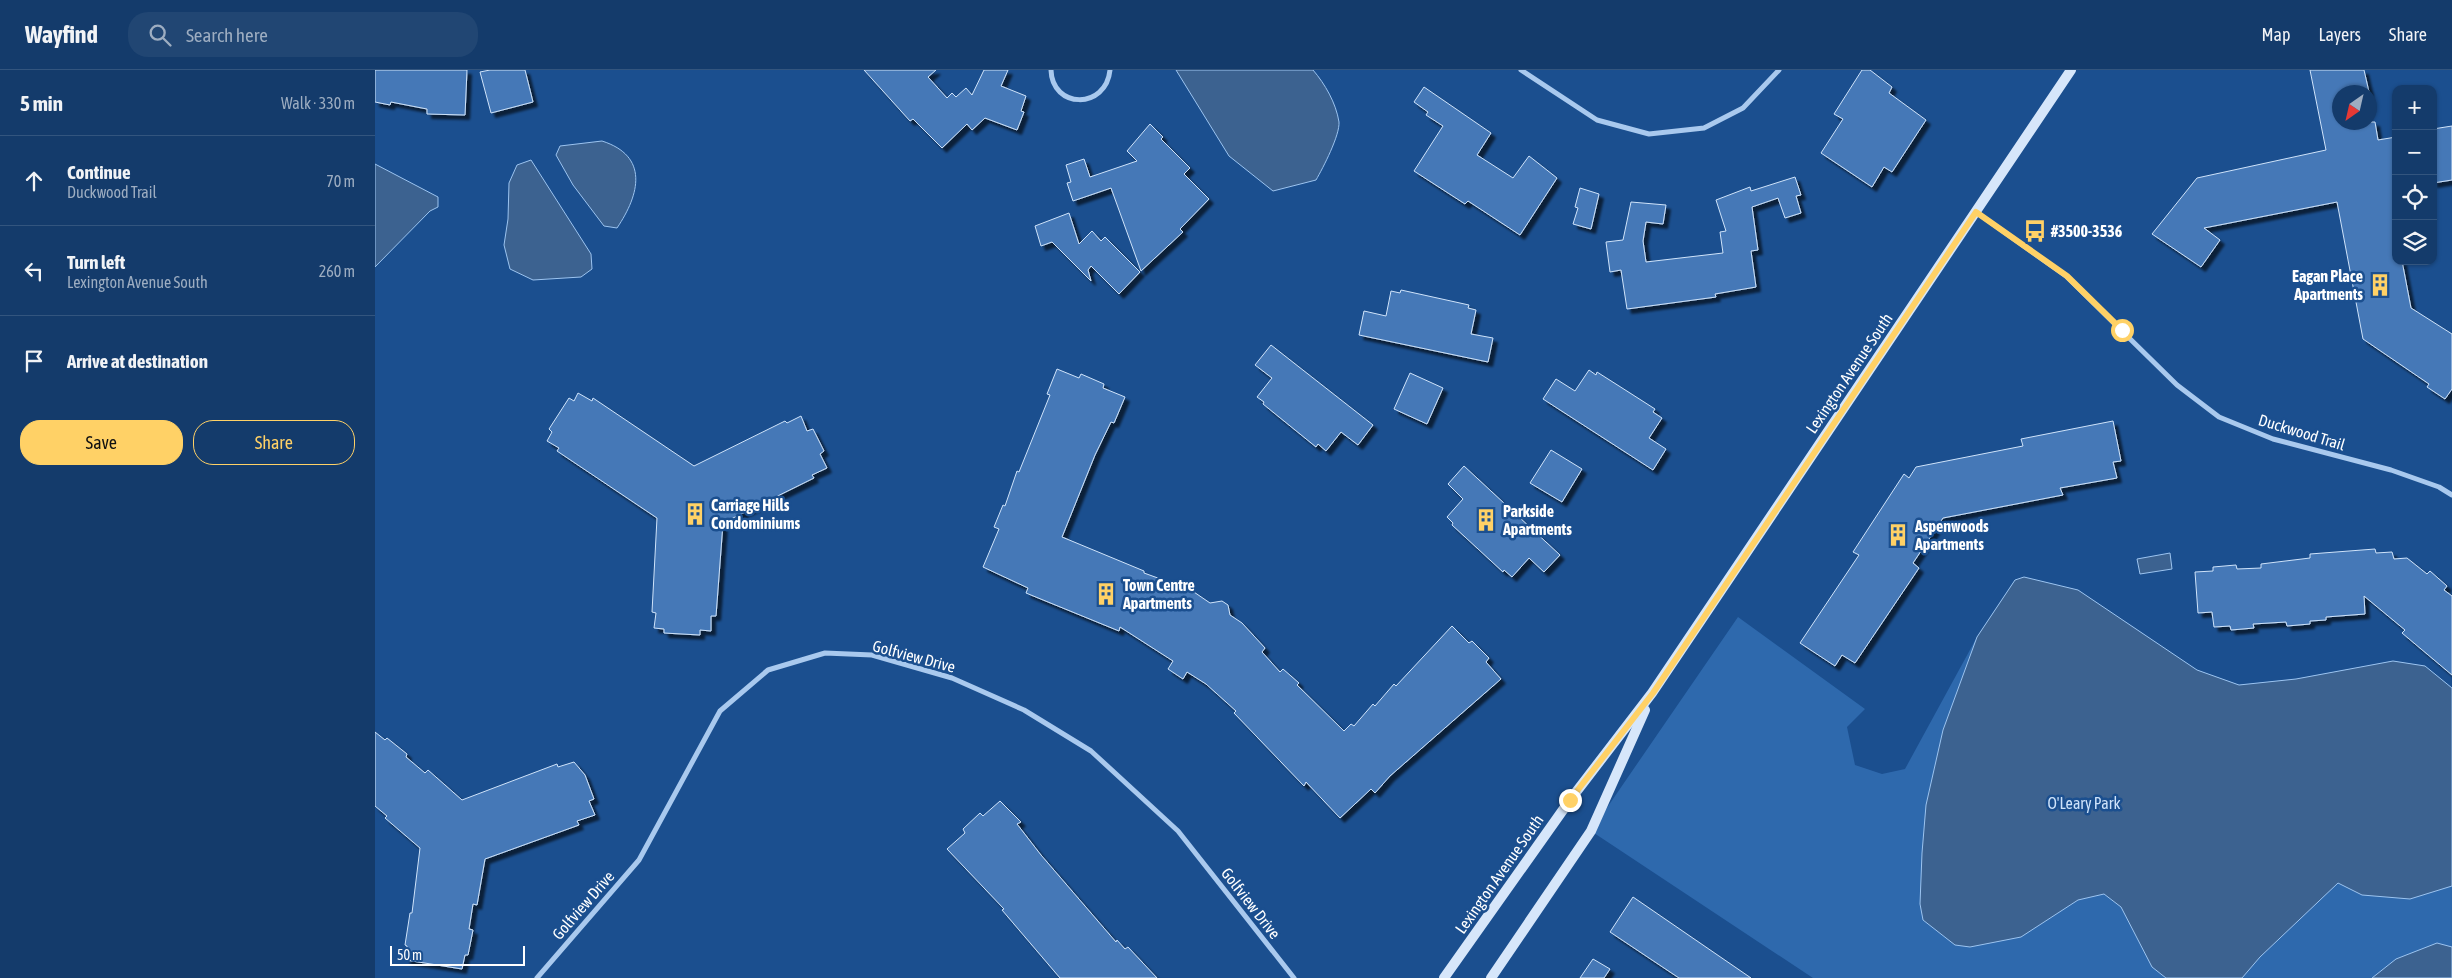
<!DOCTYPE html>
<meta charset="utf-8">
<style>
body{margin:0;font-family:"Asap Condensed",sans-serif;background:#214673;color:#f1f3f6}
.controls{position:absolute;right:15px;top:15px;display:grid;overflow:hidden;border-radius:10px;box-shadow:0 1px 4px #0004}
.controls button{width:45px;height:45px;display:grid;place-items:center;padding:0;border:0;border-bottom:1px solid #33557e;background:#143b6b;color:#f1f3f6;font:25px sans-serif}
.compass{position:absolute;left:1957px;top:15px;width:45px;height:45px;border-radius:50%;background:#143b6b;box-shadow:0 1px 4px #0004;rotate:214deg}
.scale{position:absolute;left:15px;bottom:12px;width:135px;box-sizing:border-box;padding-left:5px;border:2px solid #fff;border-top:0;font-size:14px;line-height:18px;white-space:nowrap;color:#fff;-webkit-text-stroke:4px #1b4f8f;paint-order:stroke}
.stop{position:absolute;width:15px;height:15px;margin:-11px;border:4px solid #ffd166;border-radius:50%;background:#fff}
.stop.end{background:#ffd166;border-color:#fff;box-shadow:0 1px 5px #0008}
.list{margin:0;padding:0;list-style:none}
h2{display:flex;justify-content:space-between;align-items:center;height:65px;margin:0;padding:0 20px;font-size:21px}
h2 small{font-size:16px;font-weight:400;color:#9dadc1}
.list li{display:grid;grid-template-columns:32px 1fr auto;gap:15px;align-items:center;box-sizing:border-box;height:90px;padding:0 20px;border-top:1px solid #33557e}
.list b{display:block;font-size:19px;white-space:nowrap}
.list p{margin:0;font-size:16px;white-space:nowrap;color:#9dadc1}
.list em{font-size:16px;font-style:normal;color:#9dadc1}
.actions{display:flex;gap:10px;padding:15px 20px}
.actions a{flex:1;padding:11px 0;border:1px solid #ffd166;border-radius:20px;text-align:center;font-size:18px;color:#ffd166}
.actions .main{background:#ffd166;color:#111}
.icon{flex:none;width:28px;height:28px;fill:none;stroke:currentColor;stroke-width:2;stroke-linecap:round;stroke-linejoin:round}
.map{position:relative;flex:none;width:2077px;height:908px;overflow:hidden}
header{display:flex;align-items:center;gap:30px;box-sizing:border-box;height:70px;padding:0 25px;background:#143b6b;border-bottom:1px solid #33557e}
header strong{font-size:24px}
nav{display:flex;gap:28px;margin-inline-start:auto;font-size:18px}
.search{width:350px;height:45px;background:#214673;display:flex;align-items:center;gap:12px;box-sizing:border-box;padding:0 18px;border-radius:20px;color:#9dadc1;font-size:19px}
main{display:flex}
aside{flex:1;background:#143b6b}
.map>svg:first-child{display:block}
.green{fill:#2e69ad}
.water{fill:#3c6290;stroke:#9cc4f0}
.building{fill:#4478b7;stroke:#cfe3fa;filter:url(#shadow)}
.lines{fill:none;stroke-linecap:round;stroke-linejoin:round}
.street{stroke:#a9c9ee;stroke-width:5}
.secondary{stroke:#d6e6fa;stroke-width:10}
.route{stroke:#ffd166;stroke-width:6}
.labels{text-anchor:middle;dominant-baseline:central;stroke-width:5;stroke-linejoin:round;paint-order:stroke}
.poi-label{font-size:16px;font-weight:bold;fill:#fff;stroke:#1b4f8f;text-anchor:start}
.street-label{font-size:16px;fill:#fff;stroke:#1b4f8f}
.park-label{font-size:16px;fill:#cfe3fa;stroke:#1b4f8f}
</style>
<header>
<strong>Wayfind</strong>
<div class="search"><svg class="icon" aria-label="search" viewBox="0 0 24 24"><circle cx="10" cy="10" r="6"/><path d="M15 15l6 6"/></svg>Search here</div>
<nav><a>Map</a><a>Layers</a><a>Share</a></nav>
</header>
<main>
<aside>
<h2>5 min<small>Walk · 330 m</small></h2>
<ul class="list">
<li><svg class="icon" aria-label="ahead" viewBox="0 0 24 24"><path d="M12 20V5M6 11l6-6 6 6"/></svg><div><b>Continue</b><p>Duckwood Trail</p></div><em>70 m</em></li>
<li><svg class="icon" aria-label="left" viewBox="0 0 24 24"><path d="M17 20v-9H6M10 6l-5 5 5 5"/></svg><div><b>Turn left</b><p>Lexington Avenue South</p></div><em>260 m</em></li>
<li><svg class="icon" aria-label="arrive" viewBox="0 0 24 24"><path d="M6 21V4h12l-3 4 3 4H6"/></svg><div><b>Arrive at destination</b></div></li>
</ul>
<div class="actions"><a class="main">Save</a><a>Share</a></div>
</aside>
<div class="map">
<svg width="2077" height="908" viewBox="0 0 2077 908">
<defs>
<filter id="shadow"><feDropShadow dx="4.5" dy="4.5" stdDeviation="1" flood-color="#0009"/></filter>
</defs>
<rect width="100%" height="100%" fill="#1b4f8f"/>
<!-- green -->
<polygon class="green" points="1649,507 1703,520 1822,600 1864,615 1921,609 2018,591 2050,596 2077,618 2077,908 1438,908 1216,761 1363,547 1490,639 1472,657 1480,695 1507,704 1530,699 1602,567 1640,510"/>
<!-- water -->
<g class="water">
<path d="M801 0H938C950 14 961 33 964 52 965 65 948 98 941 110L898 121 854 86Z"/>
<path d="M227 71C274 86 265 124 242 158L229 156 198 115 181 85 185 76Z"/>
<polygon points="156,90 216,184 217,199 206,207 158,210 135,199 129,175 133,149 134,113 142,95"/>
<polygon points="0,94 63,127 63,137 55,141 0,197"/>
<polygon points="1795,483 1797,499 1765,504 1762,489"/>
<polygon points="1649,507 1703,520 1822,600 1864,615 1921,609 2018,591 2050,596 2077,618 2077,816 2035,829 1987,825 1963,813 1885,887 1867,908 1791,908 1777,897 1746,837 1729,824 1703,830 1646,867 1595,877 1580,875 1548,850 1545,834 1547,783 1551,735 1568,660 1602,567 1640,510"/>
<polygon points="2062,873 2077,877 2077,908 1997,908 2021,889"/>
</g>
<!-- building -->
<g class="building">
<polygon points="0,0 92,0 90,45 52,44 52,39 16,32 15,35 0,32"/>
<polygon points="115,0 150,0 158,32 116,43 105,2"/>
<polygon points="489,0 561,0 553,7 572,28 577,23 581,27 591,18 597,25 609,0 633,0 626,16 651,26 646,41 649,42 642,60 610,48 597,60 592,54 567,78 538,49 535,51"/>
<polygon points="1487,0 1495,0 1517,17 1514,23 1551,50 1517,102 1509,97 1497,117 1446,83 1468,49 1459,44"/>
<polygon points="1935,0 1989,0 1994,22 1964,22 1964,52 2000,52 2003,70 2021,67 2021,191 2027,191 2036,238 2077,264 2077,319 2070,329 2052,317 2054,314 1988,269 1962,132 1829,158 1845,170 1826,197 1777,164 1822,108 1951,80"/>
<polygon points="1049,17 1116,63 1102,85 1138,108 1154,86 1182,108 1145,165 1093,131 1090,134 1039,101 1068,56 1051,45 1053,42 1039,32"/>
<polygon points="775,54 788,67 786,69 815,98 809,104 834,129 805,159 808,162 766,201 736,118 698,131 692,113 696,112 691,95 709,89 715,107 762,91 752,81"/>
<polygon points="2077,56 2077,110 2058,113 2058,59"/>
<polygon points="1420,107 1426,125 1421,126 1426,143 1410,148 1403,128 1377,137 1383,180 1376,181 1381,217 1340,224 1341,227 1252,239 1246,200 1235,202 1231,172 1248,170 1256,132 1291,135 1288,154 1271,152 1268,171 1271,192 1348,183 1345,162 1351,161 1341,130 1375,117 1376,121"/>
<polygon points="1205,118 1224,124 1216,159 1198,154 1203,138 1200,137"/>
<polygon points="694,143 704,174 717,161 726,171 730,167 765,202 744,224 716,196 713,200 716,211 677,172 666,176 660,156"/>
<polygon points="1026,220 1094,235 1093,238 1101,240 1096,264 1118,268 1113,292 984,265 989,241 1011,246 1016,221 1025,223"/>
<polygon points="896,275 998,355 983,375 966,362 951,381 943,374 941,377 888,334 889,332 882,327 897,308 880,295"/>
<polygon points="682,299 704,308 706,304 729,314 728,318 750,327 739,353 736,352 720,385 687,467 769,501 769,503 816,520 835,533 847,531 853,535 855,545 867,553 890,578 887,582 905,602 908,599 924,613 922,615 969,661 976,654 979,656 998,634 1000,636 1019,614 1021,616 1077,556 1094,573 1097,571 1114,588 1111,592 1126,609 1015,706 1000,723 996,719 965,748 931,712 929,716 859,643 861,641 831,614 812,602 808,609 793,599 798,591 745,557 744,561 651,523 653,518 608,497 624,459 619,457 628,435 630,436 642,401 644,402 675,325 672,324"/>
<polygon points="1214,300 1221,305 1222,302 1244,316 1280,339 1278,342 1287,348 1274,368 1291,379 1278,400 1168,329 1181,309 1200,321"/>
<polygon points="1035,303 1068,318 1052,354 1019,339"/>
<polygon points="203,323 217,331 218,328 319,396 410,351 412,353 426,346 432,361 438,359 449,381 445,384 452,398 437,405 439,408 348,453 341,546 336,546 336,561 325,560 325,565 289,563 289,559 279,558 281,543 277,542 282,448 182,381 184,378 172,371 177,362 174,359 194,328 199,331"/>
<polygon points="1738,351 1746,391 1738,392 1742,408 1685,418 1688,425 1568,448 1538,493 1544,498 1480,593 1467,585 1460,596 1425,573 1484,485 1478,482 1529,404 1534,408 1541,397 1648,376 1646,369"/>
<polygon points="1176,380 1207,399 1187,432 1155,413"/>
<polygon points="1089,396 1185,485 1169,502 1154,488 1137,507 1129,500 1128,502 1077,455 1078,453 1072,447 1088,429 1073,414"/>
<polygon points="2000,479 2001,483 2017,482 2019,489 2032,488 2052,504 2055,501 2072,516 2069,520 2077,526 2077,605 2027,563 2030,560 1989,526 1990,544 1951,547 1951,550 1935,551 1935,554 1912,556 1911,552 1878,554 1879,558 1856,560 1855,556 1839,557 1837,542 1823,543 1820,502 1838,501 1838,497 1861,495 1862,499 1886,498 1886,494 1935,488 1935,484"/>
<polygon points="0,662 10,670 12,668 32,684 31,687 50,703 53,700 87,730 182,694 183,697 199,692 210,705 219,729 214,731 220,745 202,751 204,755 110,789 102,835 98,834 94,859 98,860 93,885 90,885 87,899 31,890 32,876 30,875 35,843 37,843 45,778 10,748 12,746 0,736"/>
<polygon points="625,731 646,752 642,754 666,785 741,872 742,870 750,879 753,877 782,908 685,908 627,840 629,839 572,779 590,763 588,759 605,743 608,746"/>
<polygon points="1258,827 1376,908 1304,908 1235,862"/>
<polygon points="1218,889 1235,899 1229,908 1205,908"/>
</g>
<g class="lines">
<!-- street -->
<g class="street">
<path d="M676 0C677 39 731 40 735 0"/>
<polyline points="1146,0 1222,50 1274,64 1329,58 1368,38 1404,0"/>
<polyline points="1601,142 1691,206 1802,315 1844,347 1898,369 2016,400 2064,417 2077,425"/>
<polyline points="162,908 264,790 345,641 393,600 450,583 497,585 577,608 649,640 716,681 803,761 919,908"/>
</g>
<!-- secondary -->
<g class="secondary">
<polyline points="1069,908 1195,730 1277,623 1696,0"/>
<polyline points="1116,908 1216,761 1270,640"/>
</g>
</g>
<g class="lines">
<!-- route -->
<polyline class="route" points="1195,730 1278,623 1601,142 1692,206 1747,260"/>
</g>
<!-- icons -->
<defs>
<symbol id="bus-bare" viewBox="-9 -9 18 18"><path d="M-5-6H5V4H4V6H2V4H-2V6H-4V4H-5ZM-3.5-4V0h7V-4ZM-3.5 1.2v1.5H-2V1.2ZM2 1.2v1.5H3.5V1.2Z" fill="#ffd166" stroke="#1b4f8f" stroke-width="2.5" paint-order="stroke"/></symbol>
<symbol id="building-bare" viewBox="-9 -9 18 18"><path d="M-4-6H4V6H1V3H-1V6H-4ZM-2.5-4.3h1.7v1.8h-1.7ZM.8-4.3h1.7v1.8H.8ZM-2.5-1h1.7V.8h-1.7ZM.8-1h1.7V.8H.8Z" fill="#ffd166" stroke="#1b4f8f" stroke-width="2.5" paint-order="stroke"/></symbol>
</defs>
<g fill-rule="evenodd">
<use href="#bus-bare" x="1644" y="145" width="32" height="32"/>
<use href="#building-bare" x="1989" y="199" width="32" height="32"/>
<use href="#building-bare" x="304" y="428" width="32" height="32"/>
<use href="#building-bare" x="1095" y="434" width="32" height="32"/>
<use href="#building-bare" x="1507" y="449" width="32" height="32"/>
<use href="#building-bare" x="715" y="508" width="32" height="32"/>
</g>
<g class="labels">
<!-- poi labels -->
<g class="poi-label">
<text x="1676" y="161">#3500-3536</text>
<text x="1988" y="206" text-anchor="end">Eagan Place<tspan x="1988" dy="18">Apartments</tspan></text>
<text x="336" y="435">Carriage Hills<tspan x="336" dy="18">Condominiums</tspan></text>
<text x="1128" y="441">Parkside<tspan x="1128" dy="18">Apartments</tspan></text>
<text x="1540" y="456">Aspenwoods<tspan x="1540" dy="18">Apartments</tspan></text>
<text x="748" y="515">Town Centre<tspan x="748" dy="18">Apartments</tspan></text>
</g>
<!-- street labels -->
<g class="street-label">
<text transform="translate(1474 303) rotate(-56)">Lexington Avenue South</text>
<text transform="translate(1927 362) rotate(17)">Duckwood Trail</text>
<text transform="translate(539 586) rotate(15)">Golfview Drive</text>
<text transform="translate(1124 804) rotate(-55)">Lexington Avenue South</text>
<text transform="translate(876 833) rotate(52)">Golfview Drive</text>
<text transform="translate(208 835) rotate(-49)">Golfview Drive</text>
</g>
<!-- park labels -->
<g class="park-label">
<text x="1709" y="733">O'Leary Park</text>
</g>
</g>
</svg>
<div class="controls">
<button>+</button>
<button>−</button>
<button><svg class="icon" aria-label="locate" viewBox="0 0 24 24"><circle cx="12" cy="12" r="6"/><path d="M12 2v4M12 18v4M2 12h4M18 12h4"/></svg></button>
<button><svg class="icon" aria-label="layers" viewBox="0 0 24 24"><path d="M12 4l9 5-9 5-9-5zM3 14l9 5 9-5"/></svg></button>
</div>
<svg class="compass" viewBox="-18 -18 36 36"><path d="M0-13l5 13h-10z" fill="#e53935"/><path d="M0 13l5-13h-10z" fill="#9dadc1"/></svg>
<div class="scale">50 m</div>
<div class="stop" style="left:1747px;top:260px"></div>
<div class="stop end" style="left:1195px;top:730px"></div>
</div>
</main>
